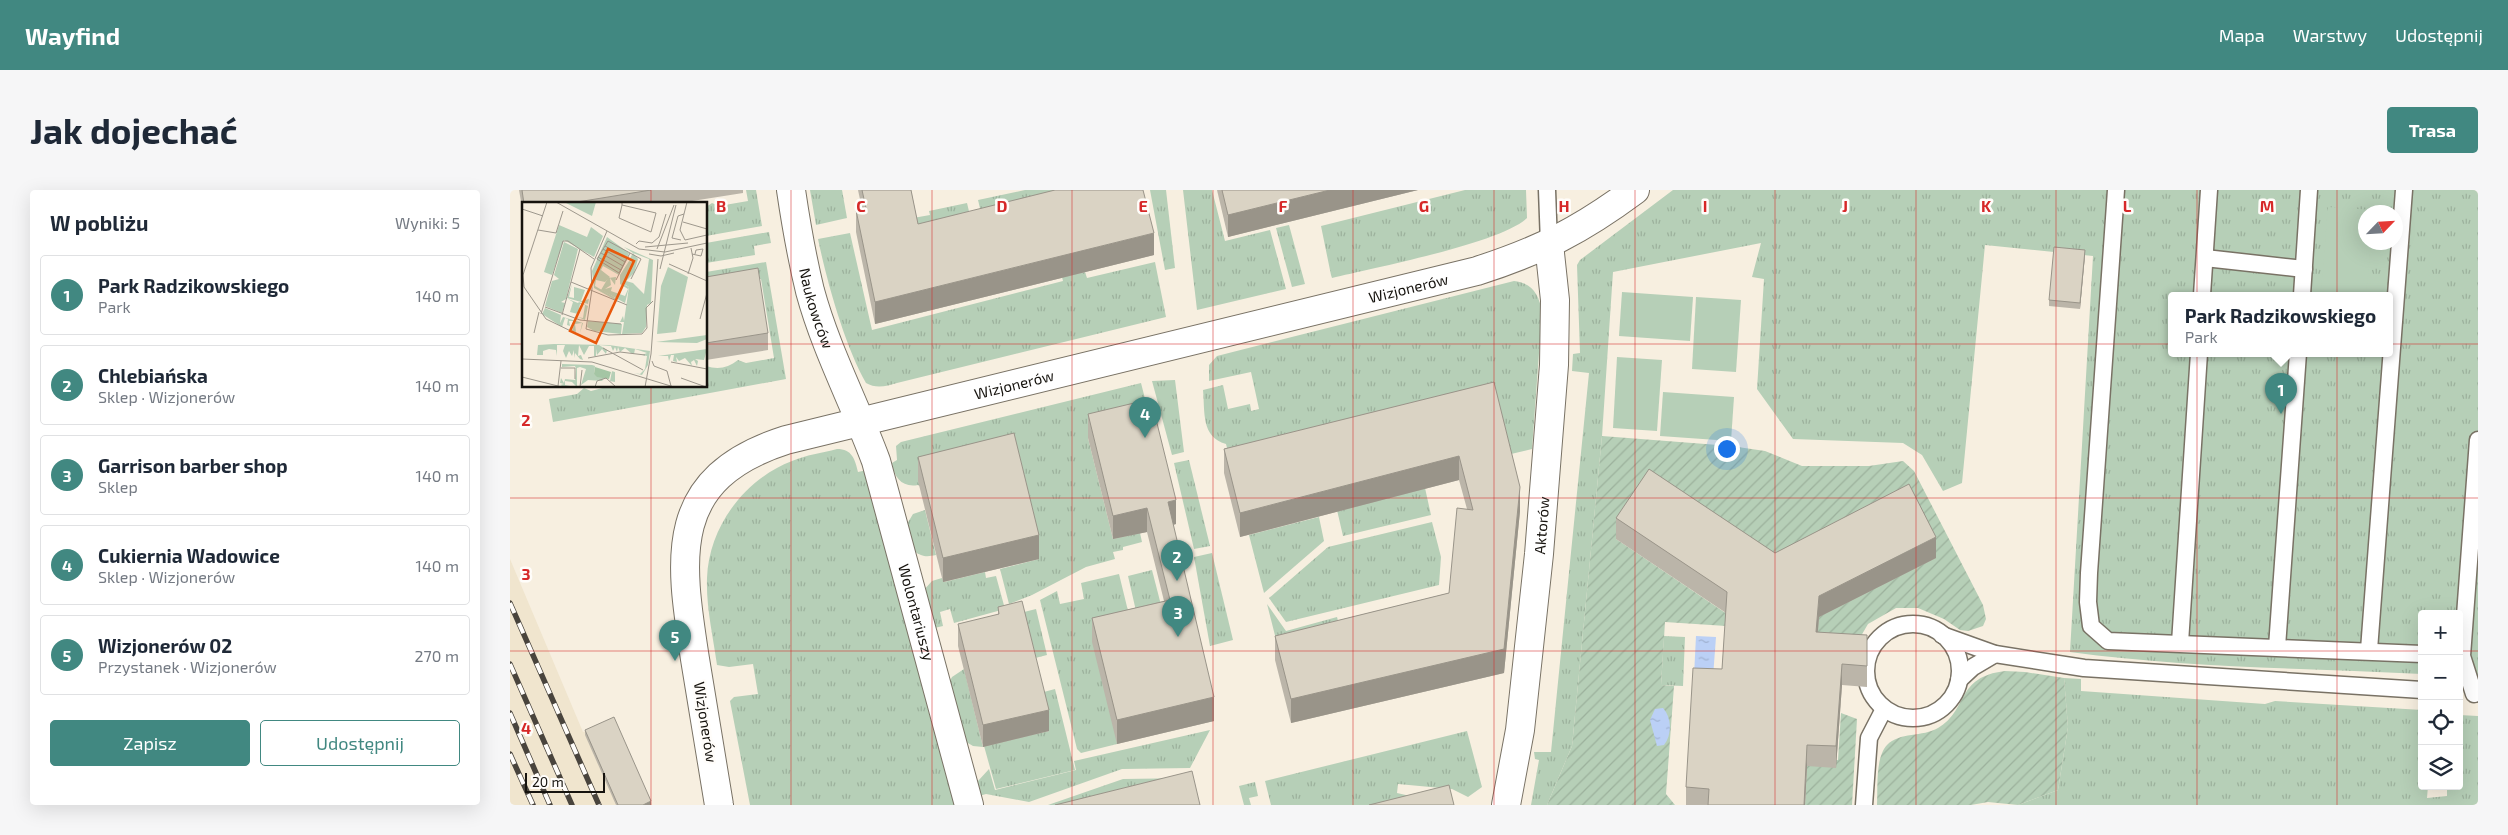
<!DOCTYPE html>
<html lang="pl">
<meta charset="utf-8">
<style>
body{margin:0;font-family:"Exo 2",sans-serif;background:#f6f6f7;color:#1f2937}
.controls{position:absolute;right:15px;bottom:15px;display:grid;overflow:hidden;border-radius:5px;box-shadow:0 5px 20px #0002}
.controls button{width:45px;height:45px;display:grid;place-items:center;padding:0;border:0;border-bottom:1px solid #e0e1e3;background:#fff;color:#1f2937;font:25px sans-serif}
.compass{position:absolute;left:1848px;top:15px;width:45px;height:45px;border-radius:50%;background:#fff;box-shadow:0 5px 20px #0002;rotate:65deg}
.scale{position:absolute;left:15px;bottom:12px;width:80px;box-sizing:border-box;padding-left:5px;border:2px solid #16130e;border-top:0;font-size:14px;line-height:18px;white-space:nowrap;color:#16130e;-webkit-text-stroke:4px #fffdfa;paint-order:stroke}
.you{position:absolute;left:1216px;top:258px;width:18px;height:18px;margin:-12px;border:4px solid #fff;border-radius:50%;background:#1a73e8;box-shadow:0 0 0 8px #1a73e833}
.badge{display:grid;place-items:center;width:32px;height:32px;border-radius:50%;background:#418881;color:#fff;font-size:16px;font-weight:700}
.pin{position:absolute;translate:-50% -41px;filter:drop-shadow(0 1px 2px #0008)}
.pin::after{content:'';position:absolute;top:26px;width:18px;height:15px;background:inherit;clip-path:polygon(0 0,100% 0,50% 100%)}
.popup{position:absolute;left:1658px;top:102px;width:225px;height:65px;box-sizing:border-box;display:grid;place-content:center;border-radius:5px;background:#fff;filter:drop-shadow(0 1px 4px #0005);font-size:16px;white-space:nowrap;color:#747a83}
.popup b{font-size:19px;color:#1f2937}
.popup::after{content:'';position:absolute;left:50%;top:100%;margin-left:-10px;border:10px solid transparent;border-top-color:#fff}
.list{margin:0;padding:0;list-style:none}
h2{display:flex;justify-content:space-between;align-items:center;height:65px;margin:0;padding:0 20px;font-size:21px}
h2 small{font-size:16px;font-weight:400;color:#747a83}
.list li{display:grid;grid-template-columns:32px 1fr auto;gap:15px;align-items:center;box-sizing:border-box;height:80px;margin:0 10px 10px;padding:0 10px;border:1px solid #e0e1e3;border-radius:5px}
.list b{display:block;font-size:19px;white-space:nowrap}
.list p{margin:0;font-size:16px;white-space:nowrap;color:#747a83}
.list em{font-size:16px;font-style:normal;color:#747a83}
.actions{display:flex;gap:10px;padding:15px 20px}
.actions a{flex:1;padding:11px 0;border:1px solid #418881;border-radius:5px;text-align:center;font-size:18px;color:#418881}
.actions .main{background:#418881;color:#fff}
.icon{flex:none;width:28px;height:28px;fill:none;stroke:currentColor;stroke-width:2;stroke-linecap:round;stroke-linejoin:round}
.map{position:relative;flex:none;width:1968px;height:615px;overflow:hidden;border-radius:5px}
header{display:flex;align-items:center;gap:30px;box-sizing:border-box;height:70px;padding:0 25px;background:#418881;color:#fff}
header strong{font-size:24px}
nav{display:flex;gap:28px;margin-inline-start:auto;font-size:18px}
.intro{display:flex;align-items:center;justify-content:space-between;box-sizing:border-box;height:120px;padding:0 30px}
h1{margin:0;font-size:35px}
.button{padding:12px 22px;border-radius:5px;background:#418881;color:#fff;font-size:18px;font-weight:700}
main{display:flex;gap:30px;padding:0 30px}
aside{flex:1;background:#fff;border-radius:5px;box-shadow:0 5px 20px #0002}
.map>svg:first-child{display:block}
.built{fill:#f0e5ce}
.grass{fill:url(#grass-tufts);fill-rule:evenodd}
.garden{fill:url(#garden-furrows)}
.pitch{fill:#b6cfb7}
.water{fill:url(#water-ripples)}
.lines{fill:none;stroke-linecap:round;stroke-linejoin:round}
.lane-casing{stroke:#797265;stroke-width:19}
.street-casing{stroke:#797265;stroke-width:30}
.lane{stroke:#fff;stroke-width:16}
.street{stroke:#fff;stroke-width:28}
.rail-casing{stroke:#49443d;stroke-width:5.5}
.rail{stroke:#fffdfa;stroke-width:4;stroke-dasharray:11;stroke-linecap:butt}
.wall{fill:#bbb5a9}
.shaded-wall{fill:#999489}
.building{fill:#dad3c4;stroke:#999489}
.grid{fill:none;stroke:#d62828;stroke-width:1;stroke-opacity:0.55}
.labels{text-anchor:middle;dominant-baseline:central;stroke-width:5;stroke-linejoin:round;paint-order:stroke}
.street-label{font-size:15px;fill:#16130e;stroke:#fffdfa}
.inset-road{fill:none;stroke:#9d978c;stroke-width:1}
.view{fill:#e8590c;fill-opacity:0.15;stroke:#e8590c;stroke-width:2.5}
.inset-edge{fill:none;stroke:#16130e;stroke-width:2.5}
.grid-label{font-size:16px;text-anchor:middle;font-weight:bold;fill:#d62828;stroke:#fffdfa;stroke-width:5;stroke-linejoin:round;paint-order:stroke}
</style>
<header>
<strong>Wayfind</strong>
<nav><a>Mapa</a><a>Warstwy</a><a>Udostępnij</a></nav>
</header>
<div class="intro"><h1>Jak dojechać</h1><a class="button">Trasa</a></div>
<main>
<aside>
<h2>W pobliżu<small>Wyniki: 5</small></h2>
<ul class="list">
<li><span class="badge">1</span><div><b>Park Radzikowskiego</b><p>Park</p></div><em>140 m</em></li>
<li><span class="badge">2</span><div><b>Chlebiańska</b><p>Sklep · Wizjonerów</p></div><em>140 m</em></li>
<li><span class="badge">3</span><div><b>Garrison barber shop</b><p>Sklep</p></div><em>140 m</em></li>
<li><span class="badge">4</span><div><b>Cukiernia Wadowice</b><p>Sklep · Wizjonerów</p></div><em>140 m</em></li>
<li><span class="badge">5</span><div><b>Wizjonerów 02</b><p>Przystanek · Wizjonerów</p></div><em>270 m</em></li>
</ul>
<div class="actions"><a class="main">Zapisz</a><a>Udostępnij</a></div>
</aside>
<div class="map">
<svg width="1968" height="615" viewBox="0 0 1968 615">
<defs>
<pattern id="grass-tufts" width="24" height="20" patternUnits="userSpaceOnUse" patternTransform="scale(1.25)"><rect width="24" height="20" fill="#b6cfb7"/><path d="M3 7l-1-3M5 7V3M7 7l1-3M15 17l-1-3M17 17v-4M19 17l1-3" fill="none" stroke="#9cb19c"/></pattern>
<pattern id="garden-furrows" width="10" height="10" patternUnits="userSpaceOnUse" patternTransform="scale(1.25)"><rect width="10" height="10" fill="#b6cfb7"/><path d="M-1 1l2-2M0 10L10 0M9 11l2-2" fill="none" stroke="#9cb19c"/></pattern>
<pattern id="water-ripples" width="26" height="14" patternUnits="userSpaceOnUse" patternTransform="scale(1.25)"><rect width="26" height="14" fill="#bbd0f6"/><path d="M2 4q2-2 4 0t4 0M15 11q2-2 4 0t4 0" fill="none" stroke="#a0b2d2"/></pattern>
</defs>
<rect width="100%" height="100%" fill="#f7efe0"/>
<!-- built -->
<polygon class="built" points="0,369 73,542 104,530 142,615 0,615"/>
<!-- grass -->
<g class="grass">
<polygon points="236,0 246,0 252,36 196,46 196,17 202,13 209,16 238,11"/>
<polygon points="300,0 332,0 337,28 306,35"/>
<polygon points="515,0 557,0 475,39 468,10"/>
<polygon points="640,0 656,0 665,78 655,80"/>
<polygon points="673,0 702,0 715,51 760,40 776,99 687,120"/>
<path d="M955 0H1016L1017 28C991 53 863 78 822 88L821 85 811 36Z"/>
<path d="M1163 0H1968V487L1949 486V424H1912V484C1795 478 1676 478 1560 462L1583 66 1475 55 1452 293 1433 301 1412 265 1393 253 1283 249 1247 199 1254 89 1242 87 1251 53 1103 82 1092 246 1062 556 1037 615H1021L1029 570 1025 569 1024 562H1041L1079 183 1062 181 1063 164 1070 163 1067 75 1070 70ZM1856 22H1886V52H1856ZM1662 105H1880V163H1662Z"/>
<polygon points="457,13 464,42 410,63 403,28 420,25 419,21"/>
<polygon points="779,35 795,94 782,97 766,38"/>
<polygon points="259,42 261,53 244,56 245,65 196,73 196,53"/>
<path d="M340 43 362 140 553 91 552 87 575 82 577 88 645 72 656 127 387 193C377 196 366 199 356 193 335 156 317 92 308 49Z"/>
<path d="M256 72 276 189 43 232 39 209 67 204 74 198 81 201 100 196H196V176C208 180 218 178 228 170L236 173 264 168 251 89 196 98V82Z"/>
<path d="M1004 91C1023 93 1029 105 1032 122L1022 259 1001 264 723 281 716 254C691 247 695 222 693 200L713 195 718 219 740 214 741 221 749 219 741 182 699 191V175L707 166Z"/>
<polygon points="665,190 674,262 662,265 642,191"/>
<path d="M631 193 641 232 578 248 603 349 630 343 632 352 613 357V360L603 362 605 369 576 377 522 405 499 414 490 379 529 369 408 295C393 298 384 288 382 273L387 270 386 256 391 252Z"/>
<path d="M327 259C342 259 345 269 348 282L357 280 420 527 446 615H240L220 511 224 507 248 504 243 474 219 477 207 475C203 446 196 417 197 388 199 336 235 289 282 271 296 265 312 263 327 259Z"/>
<polygon points="679,270 700,356 684,359 664,273"/>
<polygon points="915,298 921,325 833,346 827,320"/>
<path d="M415 320 426 365C417 367 412 367 404 361L397 334 403 324Z"/>
<polygon points="809,327 814,351 754,403 739,345"/>
<polygon points="922,332 931,367 929,395 776,432 759,408 818,357"/>
<polygon points="702,363 723,450 700,456 684,367"/>
<polygon points="642,380 651,415 626,421 618,386"/>
<polygon points="475,382 476,388 486,386 495,419 444,433 440,419 430,422 433,436 420,439 413,401 422,391 432,388 434,392"/>
<polygon points="609,384 619,425 607,554 571,563 567,559 530,410 547,401 550,414 574,409 571,393"/>
<polygon points="757,414 776,441 827,427 834,453 771,469"/>
<polygon points="526,419 537,465 521,469 510,423"/>
<polygon points="1154,446 1175,447 1173,496 1151,495"/>
<polygon points="454,479 473,557 463,556 451,549 438,494 442,487"/>
<polygon points="1554,488 1571,489 1571,501 1755,514 1765,511 1912,520 1912,596 1918,596 1917,608 1937,606 1937,596 1949,596 1949,525 1968,526 1968,615 1508,615 1548,600 1558,537"/>
<polygon points="545,499 565,580 486,599 474,556 539,541 530,503"/>
<polygon points="700,540 680,578 612,579 519,612 476,604 469,606 468,591 479,579 485,600 566,580 564,571"/>
<polygon points="957,541 972,597 958,607 942,599 888,594 887,603 909,608 882,615 761,615 755,591"/>
<polygon points="681,588 594,615 538,615 613,589"/>
<polygon points="745,592 748,606 739,608 741,615 734,615 729,596"/>
</g>
<!-- garden -->
<g class="garden">
<polygon points="1092,246 1221,256 1255,261 1292,276 1359,276 1393,271 1404,281 1473,415 1476,429 1473,436 1458,441 1450,440 1434,429 1408,418 1386,418 1358,434 1351,446 1306,463 1278,377 1106,349 1220,426 1216,436 1155,432 1151,495 1164,496 1156,604 1165,615 1037,615 1062,556"/>
<path d="M1495 481 1515 482 1554 488 1558 537 1548 600 1508 615 1478 612 1461 615H1367C1368 598 1365 568 1377 555 1389 542 1413 547 1428 538 1459 520 1445 487 1495 481Z"/>
<polygon points="1331,523 1347,529 1342,615 1295,615 1297,569 1328,570"/>
</g>
<!-- pitch -->
<g class="pitch">
<polygon points="1818,17 1863,20 1863,22 1856,22 1856,52 1861,53 1856,105 1811,101"/>
<polygon points="1112,102 1183,107 1180,151 1109,146"/>
<polygon points="1186,107 1231,110 1226,182 1182,179"/>
<polygon points="1107,167 1152,170 1147,241 1103,238"/>
<polygon points="1153,202 1224,207 1221,251 1150,246"/>
</g>
<!-- water -->
<g class="water">
<polygon points="1186,446 1206,447 1203,487 1184,486"/>
<path d="M1153 518C1162 528 1162 545 1154 555L1147 556 1140 530 1145 519Z"/>
</g>
<g class="lines">
<defs>
<g id="lane">
<polyline points="1037,0 1039,54"/>
<polyline points="1606,0 1579,383 1578,412 1581,436 1598,451 1912,464"/>
<polyline points="1695,68 1794,79"/>
<polyline points="1692,105 1699,0"/>
<polyline points="1792,105 1799,0"/>
<circle cx="1403" cy="481" r="47"/>
<polyline points="1432,445 1485,464 1574,478 1912,500"/>
<polyline points="1670,453 1689,163"/>
<polyline points="1767,457 1788,163"/>
<polyline points="1859,460 1894,0"/>
<polyline points="1449,490 1463,477 1485,464"/>
<polyline points="1964,504 1952,466 1968,250"/>
<polyline points="1354,615 1359,548 1374,519"/>
</g>
<g id="street">
<path id="s1" d="M281 0C286 34 292 68 300 101 316 160 345 214 366 271L459 615"/>
<path id="s2" d="M209 615C201 566 193 517 185 469 169 366 157 288 276 250L967 81C1032 60 1071 40 1125 0"/>
<path id="s3" d="M996 615 1010 540 1029 364 1044 175 1045 110 1039 54"/>
</g>
</defs>
<!-- lane casing -->
<use href="#lane" class="lane-casing"/>
<!-- street casing -->
<use href="#street" class="street-casing"/>
<!-- lane -->
<use href="#lane" class="lane"/>
<!-- street -->
<use href="#street" class="street"/>
<defs>
<g id="rail">
<polyline points="0,413 89,615"/>
<polyline points="0,474 62,615"/>
<polyline points="0,523 40,615"/>
<polyline points="0,564 23,615"/>
</g>
</defs>
<!-- rail casing -->
<use href="#rail" class="rail-casing"/>
<!-- rail -->
<use href="#rail" class="rail"/>
</g>
<!-- wall -->
<g class="wall">
<polygon points="9,0 233,0 233,3 163,14 14,14 14,29"/>
<polygon points="348,0 401,0 408,34 644,65 365,134 346,42 346,20 352,19"/>
<polygon points="707,0 908,0 718,47"/>
<polygon points="1575,65 1570,119 1539,116 1539,110"/>
<polygon points="196,87 258,143 258,160 196,170"/>
<polygon points="984,192 1010,321 994,483 781,533 765,470 765,446 939,403 957,319 949,290 730,347 714,283 714,259"/>
<polygon points="578,224 666,334 663,335 704,531 607,554 582,452 582,428 654,411 637,342 603,349 578,248"/>
<polygon points="408,267 529,369 433,392 408,291"/>
<polygon points="1106,328 1265,363 1426,368 1309,427 1308,442 1357,466 1357,497 1332,495 1326,578 1297,576 1295,615 1176,615 1176,597 1212,479 1216,423 1106,349"/>
<polygon points="488,417 539,541 473,557 448,456 448,434 488,425"/>
<polygon points="75,540 141,615 106,615 75,545"/>
</g>
<!-- shaded-wall -->
<g class="shaded-wall">
<polygon points="820,0 908,0 718,47 718,25"/>
<polygon points="644,43 644,65 365,134 365,112"/>
<polygon points="1575,60 1575,65 1570,119 1570,113"/>
<polygon points="949,266 949,290 730,347 730,323"/>
<polygon points="1010,297 1010,321 994,483 781,533 781,509 994,459"/>
<polygon points="666,310 666,334 658,336 658,312"/>
<polygon points="637,318 637,342 603,349 603,326"/>
<polygon points="529,345 529,369 433,392 433,368"/>
<polygon points="1426,347 1426,368 1309,427 1306,463 1306,442 1309,406"/>
<polygon points="1332,474 1332,495 1326,578 1326,556"/>
<polygon points="704,507 704,531 607,554 607,530"/>
<polygon points="539,520 539,541 473,557 473,535"/>
<polygon points="1297,555 1297,576 1295,615 1294,615"/>
<polygon points="141,611 141,615 133,615"/>
</g>
<!-- building -->
<g class="building">
<polygon points="12,0 141,0 55,14 14,14"/>
<polygon points="352,0 401,0 408,34 545,0 633,0 644,43 365,112 346,20 356,18"/>
<polygon points="712,0 820,0 718,25"/>
<polygon points="1544,57 1575,60 1570,113 1539,110"/>
<polygon points="248,78 258,143 196,153 196,87"/>
<polygon points="984,192 1010,297 994,459 781,509 765,446 939,403 947,318 963,320 949,266 730,323 714,259"/>
<polygon points="641,209 666,310 658,312 704,507 607,530 582,428 660,410 637,318 603,326 578,224"/>
<polygon points="504,243 529,345 433,368 408,267"/>
<polygon points="1139,279 1265,363 1399,294 1426,347 1309,406 1306,442 1357,445 1357,476 1332,474 1326,556 1297,555 1294,615 1198,615 1199,599 1176,597 1183,478 1212,479 1217,402 1106,328"/>
<polygon points="512,411 539,520 473,535 448,434 489,424 488,417"/>
<polygon points="104,527 141,611 133,615 108,615 75,540"/>
<polygon points="682,581 690,615 545,615"/>
<polygon points="939,595 944,615 859,615"/>
</g>
<!-- grid -->
<path class="grid" d="M141 0V14M281 0V615M422 0V615M562 0V615M703 0V615M843 0V615M984 0V615M1125 0V615M1265 0V615M1406 0V615M1546 0V615M1687 0V615M1827 0V615M0 154H14M196 154H1968M141 196V615M0 308H1968M0 461H1912M1949 461H1968"/>
<g class="labels">
<!-- street labels -->
<g class="street-label">
<text stroke="none"><textPath href="#s2" startOffset="1058">Wizjonerów</textPath></text>
<text stroke="none"><textPath href="#s1" startOffset="121">Naukowców</textPath></text>
<text stroke="none"><textPath href="#s2" startOffset="652">Wizjonerów</textPath></text>
<text stroke="none"><textPath href="#s3" startOffset="282">Aktorów</textPath></text>
<text stroke="none"><textPath href="#s1" startOffset="442">Wolontariuszy</textPath></text>
<text transform="translate(196 532) rotate(81)">Wizjonerów</text>
</g>
</g>
<!-- overview -->
<g transform="translate(12 12)">
<rect width="185" height="185" fill="#f7efe0"/>
<path d="M42 0H74L70 14ZM37 23 65 35 69 25 81 34 72 55 42 38 30 73 22 70ZM85 35 107 51 97 73 81 64 79 68 88 75 83 80 74 78 73 84 92 95 95 99 72 86 70 69ZM42 40 56 47 44 97 39 100 43 101 40 111 23 104 30 79 37 77 32 73ZM102 45 131 58 129 101 125 103 124 125 120 131 100 132 102 120H98L101 114 102 119 107 85 102 82 98 73 107 59 111 60 107 58 111 51ZM111 51 127 57 122 92 111 81 104 79 112 71 116 57ZM50 82 47 95 52 96V85L63 88 59 99 67 97 66 102 45 96ZM46 97 56 101 57 100 66 104 63 118 56 115 61 116 63 103 58 102 56 112 48 110 51 100ZM23 106 39 113 38 121 41 115 61 121 58 131 60 121 53 122 54 130 50 129 53 119H47L48 124 45 123 46 117 43 116 40 125 20 112ZM66 119 100 122 99 132 72 129 65 125ZM185 133V137L175 141 134 140ZM32 142 87 143 121 148 128 149 126 163 120 173 112 171 118 172 123 167 125 154 120 153 125 151 113 147 112 152 109 151 103 146 98 150 96 145 95 150 93 145 91 149 89 144 77 143 85 148 84 152 80 147 75 153 74 147V154H72V144H67L62 153 57 143 56 154 59 153 61 158 58 157 53 151 52 156V148L50 154 47 149 44 156 41 149 43 143H35V154L34 148 27 147 21 149V153H15L16 143ZM185 147 182 158 173 157 176 159 175 164 172 158 169 160 170 164 163 156 157 159 154 155 155 160 151 159 152 153H149L147 159 146 154H136ZM40 162 70 163 93 170V180L88 179 90 169 73 164 72 172 83 175 80 179 66 178 59 183 64 167 58 165 55 166V185L50 180 43 179V183L48 184 42 185 38 183 42 182 38 181 39 176 42 181 43 177 53 178 54 167 53 164 40 165Z" fill="#b6cfb7" fill-rule="evenodd"/>
<path d="M73 165 89 170 87 177 75 175 72 172Z" fill="#a4c5a4"/>
<path d="M146 65 166 75 154 130 135 132 139 84ZM98 73 103 76 101 82 107 85 103 101 79 88 86 76 94 75 93 83 88 76 89 83 83 87 90 85 89 89 103 94 106 87 98 82Z" fill="#b6cfb7"/>
<path class="inset-road" d="M25 0 1 73 2 85 24 117 55 132M34 0 117 47 143 50 185 41M100 3 134 11 129 30 97 16 100 3V0M0 7 21 14M162 12 158 28 163 38 185 33M161 20 185 27M16 28 34 31 41 9M85 29 69 66 70 87 64 127 86 133 120 132 125 126 124 106 131 99M159 38 150 36 156 14 162 12 165 0M114 42 117 39 130 41 137 35 144 12M83 44 107 57M123 45 166 41M81 47 103 60M135 47 152 3M79 51 101 64M108 51 119 57 109 77M127 52 139 54 152 51M170 52 179 54 181 47 174 48 173 52M76 55 99 68M147 62 185 79M138 67 154 3M166 72 171 56 169 46M94 78 108 51 86 39 75 57 97 71 105 56M49 80 105 103M23 105 58 118 99 122M19 112 41 39H46L72 57M40 113 58 47M178 117 185 91M12 131 17 110M81 146 121 168M66 156 98 150 123 153M0 157 70 160 152 185M130 159 132 164 145 169 149 184M149 160 185 167M39 166H53V177M0 175 40 185M159 176 184 185M36 184 39 159M58 185 60 168M73 185 75 179 84 176 94 185M123 185 129 152 136 57"/>
<path class="view" d="M86 47 112 59 74 141 48 129Z"/>
<rect width="185" height="185" class="inset-edge"/>
</g>
<g class="grid-label">
<text x="211" y="22">B</text>
<text x="351" y="22">C</text>
<text x="492" y="22">D</text>
<text x="633" y="22">E</text>
<text x="773" y="22">F</text>
<text x="914" y="22">G</text>
<text x="1054" y="22">H</text>
<text x="1195" y="22">I</text>
<text x="1335" y="22">J</text>
<text x="1476" y="22">K</text>
<text x="1617" y="22">L</text>
<text x="1757" y="22">M</text>
<text x="16" y="236">2</text>
<text x="16" y="390">3</text>
<text x="16" y="544">4</text>
</g>
</svg>
<div class="controls">
<button>+</button>
<button>−</button>
<button><svg class="icon" aria-label="locate" viewBox="0 0 24 24"><circle cx="12" cy="12" r="6"/><path d="M12 2v4M12 18v4M2 12h4M18 12h4"/></svg></button>
<button><svg class="icon" aria-label="layers" viewBox="0 0 24 24"><path d="M12 4l9 5-9 5-9-5zM3 14l9 5 9-5"/></svg></button>
</div>
<svg class="compass" viewBox="-18 -18 36 36"><path d="M0-13l5 13h-10z" fill="#e53935"/><path d="M0 13l5-13h-10z" fill="#747a83"/></svg>
<div class="scale">20 m</div>
<div class="you"></div>
<div class="pin badge" style="left:1771px;top:224px">1</div>
<div class="popup"><b>Park Radzikowskiego</b>Park</div>
<div class="pin badge" style="left:667px;top:391px">2</div>
<div class="pin badge" style="left:668px;top:447px">3</div>
<div class="pin badge" style="left:635px;top:248px">4</div>
<div class="pin badge" style="left:165px;top:471px">5</div>
</div>
</main>
